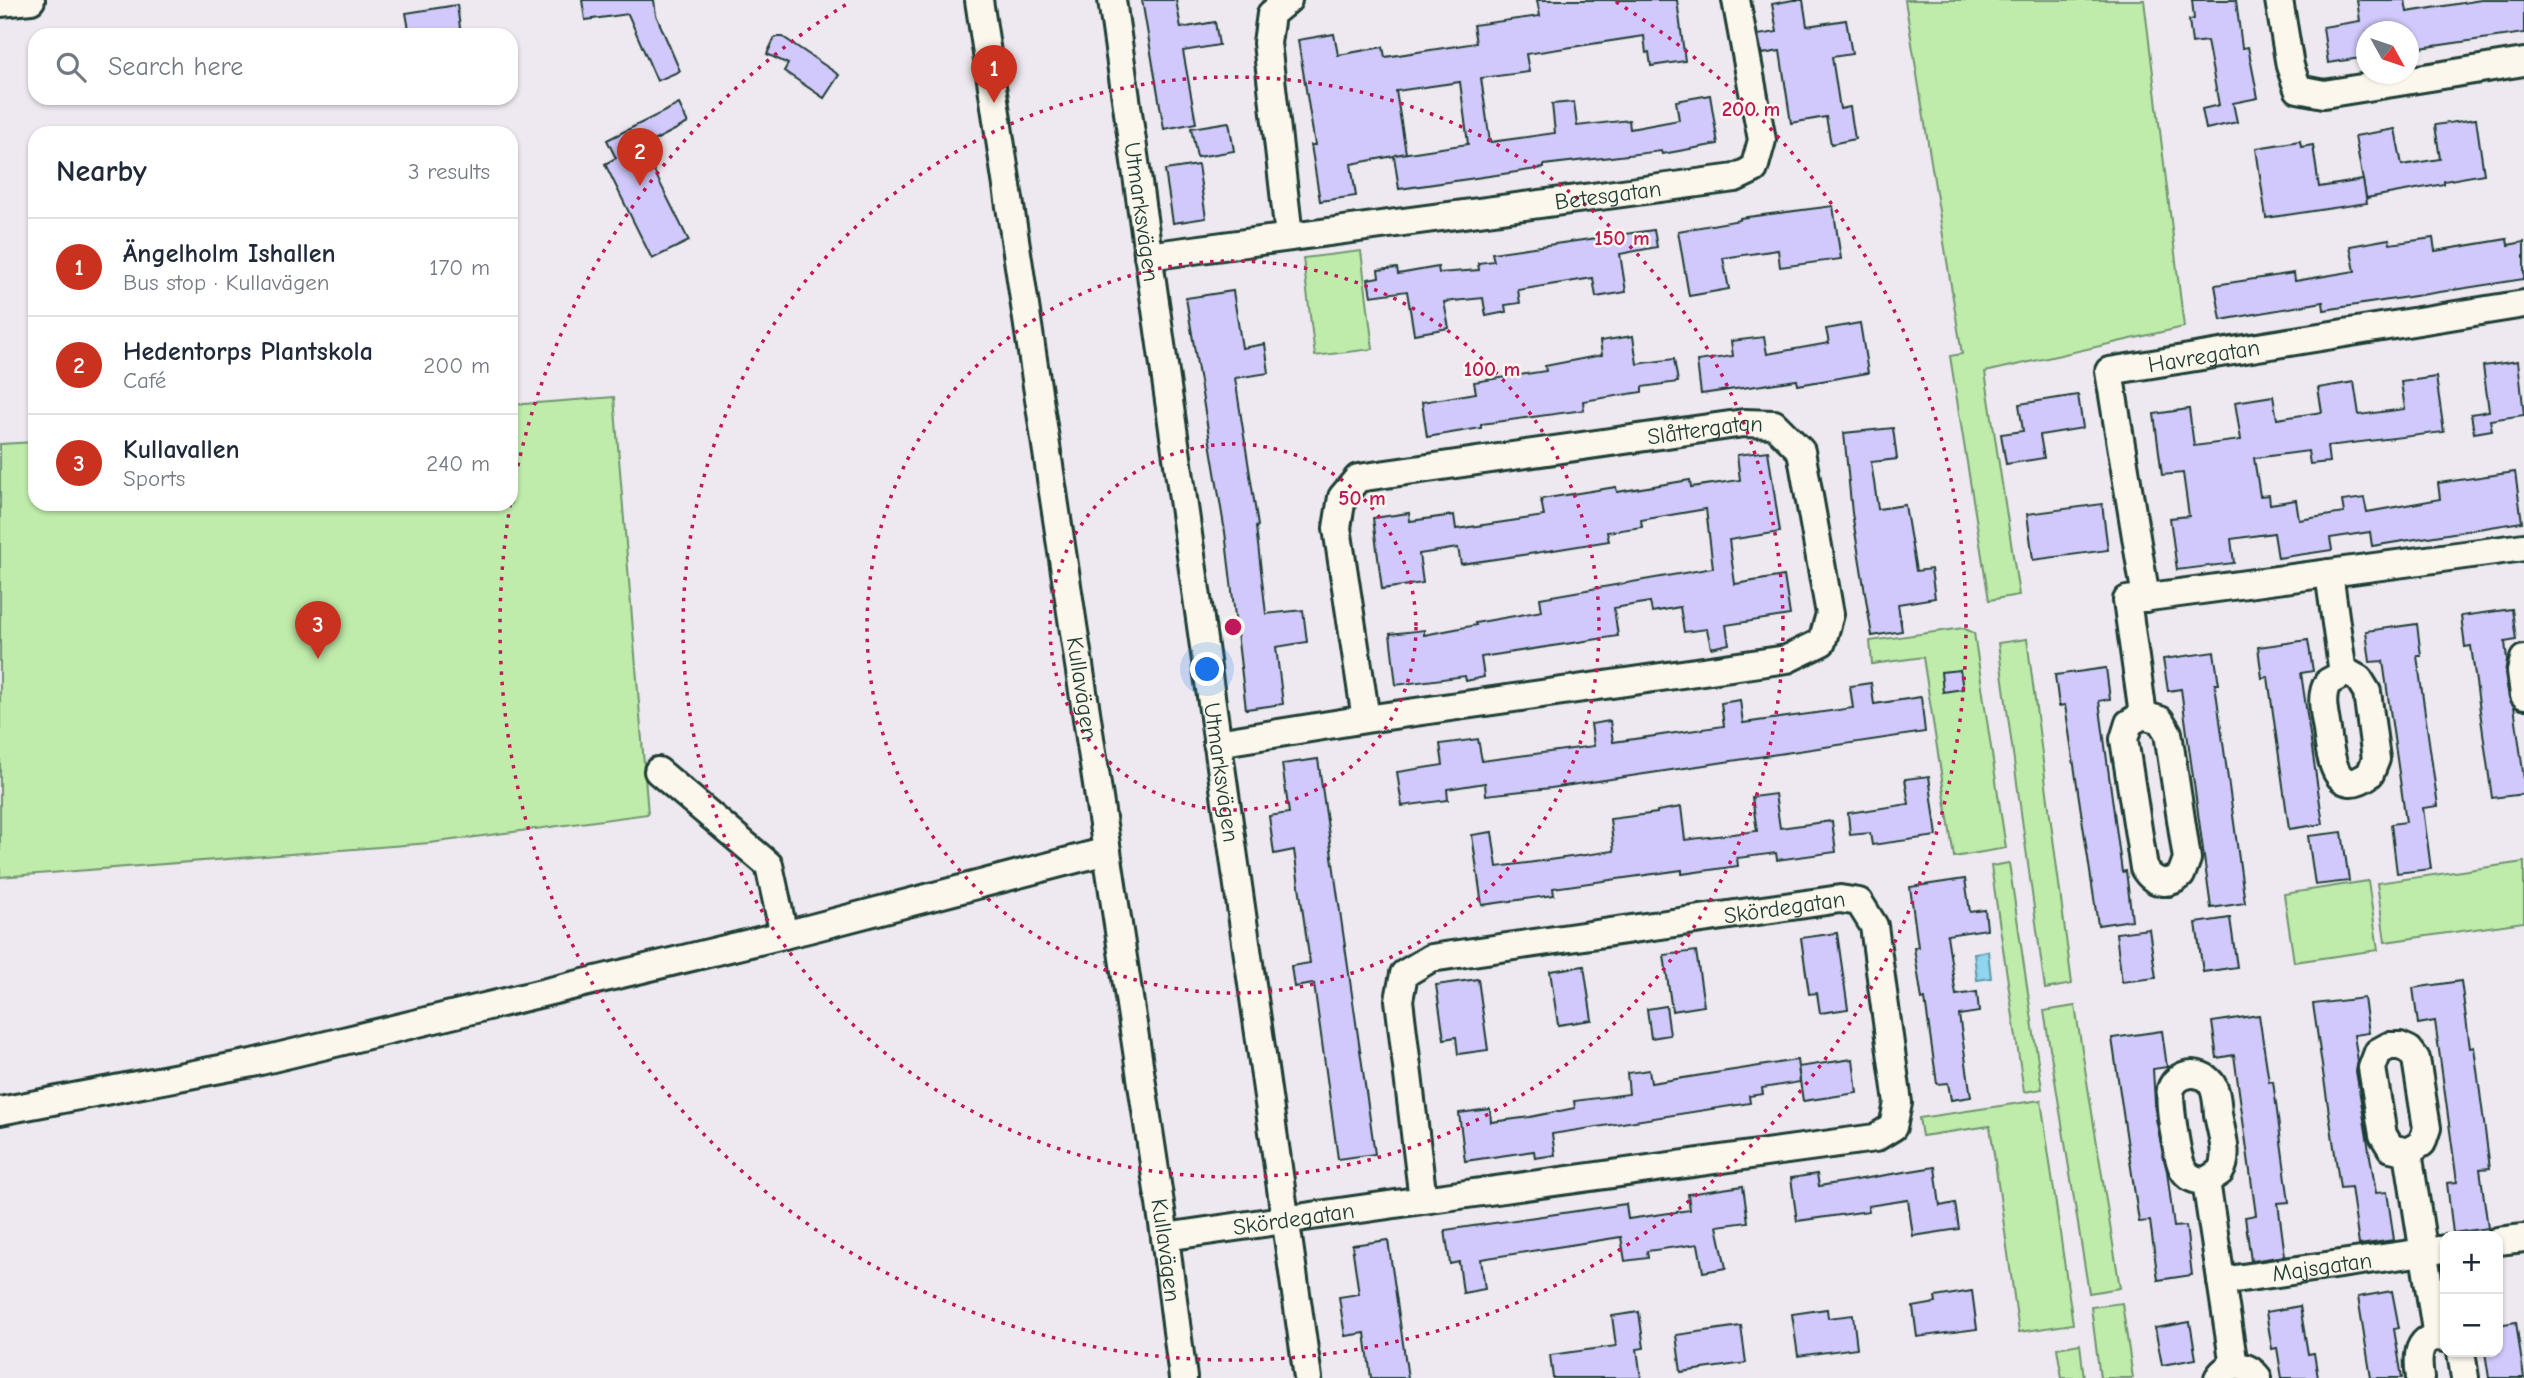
<!DOCTYPE html>
<meta charset="utf-8">
<style>
body{margin:0;font-family:"Comic Neue",sans-serif;background:#f6f6f7;color:#1f2937}
.controls{position:absolute;right:21px;bottom:21px;display:grid;overflow:hidden;border-radius:14px;box-shadow:0 2px 5px #0004}
.controls button{width:63px;height:63px;display:grid;place-items:center;padding:0;border:0;border-bottom:2px solid #e0e1e3;background:#fff;color:#1f2937;font:35px sans-serif}
.compass{position:absolute;left:2356px;top:21px;width:63px;height:63px;border-radius:50%;background:#fff;box-shadow:0 2px 5px #0004;rotate:130deg}
.you{position:absolute;left:1208px;top:670px;width:24px;height:24px;margin:-18px;border:5px solid #fff;border-radius:50%;background:#1a73e8;box-shadow:0 0 0 10px #1a73e833}
.badge{display:grid;place-items:center;width:46px;height:46px;border-radius:50%;background:#c8321e;color:#fff;font-size:23px;font-weight:700}
.pin{position:absolute;translate:-50% -58px;filter:drop-shadow(0 2px 4px #0008)}
.pin::after{content:'';position:absolute;top:37px;width:24px;height:21px;background:inherit;clip-path:polygon(0 0,100% 0,50% 100%)}
.list{margin:0;padding:0;list-style:none}
h2{display:flex;justify-content:space-between;align-items:center;height:91px;margin:0;padding:0 28px;font-size:30px}
h2 small{font-size:23px;font-weight:400;color:#747a83}
.list li{display:grid;grid-template-columns:46px 1fr auto;gap:21px;align-items:center;box-sizing:border-box;height:98px;padding:0 28px;border-top:2px solid #e0e1e3}
.list b{display:block;font-size:26px;white-space:nowrap}
.list p{margin:0;font-size:23px;white-space:nowrap;color:#747a83}
.list em{font-size:23px;font-style:normal;color:#747a83}
.icon{flex:none;width:38px;height:38px;fill:none;stroke:currentColor;stroke-width:2;stroke-linecap:round;stroke-linejoin:round}
.map{position:relative;flex:none;width:2524px;height:1378px;overflow:hidden}
.search{position:absolute;background:#fff;box-shadow:0 2px 5px #0004;left:28px;top:28px;width:490px;height:77px;display:flex;align-items:center;gap:18px;box-sizing:border-box;padding:0 24px;border-radius:21px;color:#747a83;font-size:26px}
.panel{position:absolute;background:#fff;box-shadow:0 2px 5px #0004;left:28px;top:126px;width:490px;height:385px;border-radius:21px}
.map>svg:first-child{display:block}
.green{fill:#bfecaa;stroke:#6f946f;stroke-width:2}
.water{fill:#8fd5f0;stroke:#6298a5;stroke-width:2}
.building{fill:#d1c9fb;stroke:#1f3d34;stroke-width:2;fill-rule:evenodd}
.lines{fill:none;stroke-linecap:round;stroke-linejoin:round}
.minor-casing{stroke:#1f3d34;stroke-width:32}
.minor{stroke:#fbf7ec;stroke-width:26}
.ring{fill:none;stroke:#c2185b;stroke-width:3.5;stroke-dasharray:3.5 7}
.labels{text-anchor:middle;dominant-baseline:central;stroke-width:5;stroke-linejoin:round;paint-order:stroke}
.street-label{font-size:23px;fill:#1f3d34;stroke:#fbf7ec}
.centre{fill:#c2185b;stroke:#fbf7ec;stroke-width:3.5}
.ring-label{font-size:21px;text-anchor:middle;font-weight:bold;fill:#c2185b;stroke:#fbf7ec;stroke-width:5;stroke-linejoin:round;paint-order:stroke}
</style>
<div class="map">
<svg width="2524" height="1378" viewBox="0 0 2524 1378">
<rect width="100%" height="100%" fill="#eee9f0"/>
<filter id="ink" filterUnits="userSpaceOnUse"><feTurbulence type="fractalNoise" baseFrequency=".0143" numOctaves="2"/><feDisplacementMap in="SourceGraphic" scale="14" xChannelSelector="R" yChannelSelector="G"/><feConvolveMatrix kernelMatrix="1 2 1 2 8 2 1 2 1" color-interpolation-filters="sRGB"/></filter>
<g filter="url(#ink)">
<!-- green -->
<g class="green">
<polygon points="1905,0 2144,0 2184,327 1985,372 2019,595 1989,600 1950,356 1962,354"/>
<polygon points="1361,251 1373,349 1315,356 1303,258"/>
<polygon points="614,397 648,814 430,843 0,877 0,444 35,442 35,504 511,504 511,405"/>
<polygon points="1963,628 1974,633 2006,848 1954,857 1923,657 1872,664 1870,641"/>
<polygon points="2027,639 2072,984 2045,989 1998,643"/>
<polygon points="2524,862 2524,922 2385,942 2377,883"/>
<polygon points="2009,863 2042,1089 2024,1092 1991,866"/>
<polygon points="2368,881 2378,950 2294,962 2284,894"/>
<polygon points="2075,1006 2120,1288 2089,1293 2044,1011"/>
<polygon points="2041,1100 2073,1324 2019,1332 1990,1126 1922,1136 1919,1118"/>
<polygon points="2122,1303 2133,1378 2100,1378 2091,1307"/>
<polygon points="2080,1344 2084,1378 2062,1378 2057,1348"/>
</g>
<!-- water -->
<polygon class="water" points="1988,951 1991,978 1977,980 1974,953"/>
<!-- building -->
<g class="building">
<polygon points="582,0 654,0 656,15 680,71 657,81 628,14 585,20"/>
<polygon points="1142,0 1176,0 1181,28 1215,22 1219,45 1183,51 1196,123 1164,129"/>
<path d="M1537 0H1677L1685 61 1651 66 1649 52 1646 53 1644 36 1526 54 1529 72 1481 78 1490 142 1555 133 1552 104 1574 102 1577 126 1629 120 1630 129 1679 120 1676 101 1710 95 1718 144 1662 154 1661 151 1544 165V168L1399 189 1394 156 1351 164 1356 196 1320 201 1311 145H1315L1298 40 1334 34 1338 55 1383 47 1385 57 1476 43 1473 25 1540 16ZM1460 82 1468 144 1395 155 1406 153 1396 91Z"/>
<polygon points="1793,0 1803,0 1807,26 1846,20 1852,54 1832,57 1840,109 1850,107 1855,139 1831,144 1826,117 1791,123 1780,51 1762,54 1758,35 1777,32 1772,4"/>
<polygon points="2192,0 2236,0 2242,48 2248,47 2258,98 2233,103 2237,122 2206,129 2202,109 2219,105 2207,41 2192,43 2189,20 2194,19"/>
<polygon points="2357,0 2405,0 2407,12 2481,0 2524,0 2524,33 2413,49 2410,32 2367,32 2367,57 2328,63 2323,27 2360,21"/>
<polygon points="457,5 461,35 410,35 406,13"/>
<polygon points="775,37 783,37 839,75 824,98 784,71 788,64 767,54"/>
<polygon points="679,104 688,123 642,147 689,241 652,259 605,164 616,158 607,140"/>
<polygon points="2476,119 2484,174 2444,181 2444,184 2366,198 2355,136 2395,129 2402,165 2440,159 2435,125"/>
<polygon points="1229,122 1234,151 1197,157 1191,128"/>
<polygon points="2300,141 2301,147 2313,145 2319,187 2363,180 2367,203 2266,218 2256,148"/>
<polygon points="1198,165 1206,218 1173,223 1165,170"/>
<polygon points="1833,206 1841,259 1780,267 1778,250 1723,258 1729,289 1689,296 1678,231 1740,220 1740,218"/>
<polygon points="1654,230 1657,247 1620,254 1626,292 1596,297 1593,278 1518,290 1520,303 1505,305 1506,312 1486,316 1483,298 1444,302 1449,328 1414,334 1407,291 1371,296 1368,279 1379,277 1378,270 1397,268 1398,274 1438,267 1439,273 1479,270 1478,263 1494,261 1492,253"/>
<polygon points="2433,238 2435,251 2507,239 2508,245 2524,242 2524,279 2324,310 2323,302 2221,320 2215,285 2294,273 2295,281 2355,271 2350,246 2389,239 2390,244"/>
<polygon points="1233,291 1242,348 1265,344 1269,373 1235,378 1258,526 1256,527 1266,614 1303,610 1307,642 1276,647 1283,704 1246,709 1225,532 1186,298"/>
<polygon points="1860,323 1868,373 1798,385 1797,380 1701,394 1697,361 1733,356 1731,341 1764,337 1767,354 1829,343 1826,329"/>
<polygon points="1633,336 1637,364 1674,359 1678,382 1642,387 1642,392 1583,401 1584,410 1481,424 1481,428 1427,437 1422,402 1476,393 1474,382 1546,371 1545,366 1602,355 1600,341"/>
<polygon points="2518,361 2524,415 2490,420 2492,430 2474,433 2471,414 2489,411 2483,366"/>
<polygon points="2436,377 2444,432 2327,446 2329,462 2310,464 2308,451 2254,458 2260,496 2269,495 2270,504 2296,500 2299,520 2344,513 2342,501 2364,498 2367,512 2440,499 2438,483 2515,472 2522,522 2372,546 2370,532 2330,538 2332,550 2278,558 2274,533 2231,539 2234,563 2177,570 2170,518 2189,516 2183,473 2162,475 2154,414 2189,409 2194,446 2241,440 2235,402 2273,396 2277,419 2322,412 2318,388 2354,382 2359,415 2405,409 2401,382"/>
<polygon points="2078,395 2083,428 2040,435 2044,458 2006,464 2001,434 2023,431 2019,404"/>
<polygon points="1893,428 1897,459 1871,462 1878,509 1905,505 1916,571 1931,569 1935,598 1898,604 1902,631 1872,636 1852,513 1844,433"/>
<polygon points="1768,451 1780,532 1729,540 1735,584 1784,576 1790,615 1726,625 1729,644 1711,648 1707,629 1684,632 1680,607 1652,612 1650,602 1614,608 1618,636 1481,657 1484,677 1466,681 1465,676 1396,685 1390,634 1424,630 1424,635 1476,625 1475,623 1542,611 1540,598 1713,568 1706,509 1641,520 1642,527 1607,532 1609,541 1529,554 1461,564 1458,548 1419,554 1423,583 1382,589 1373,518 1409,513 1410,521 1454,515 1456,529 1544,516 1541,499 1616,487 1617,492 1690,480 1691,487 1740,480 1737,455"/>
<polygon points="2102,504 2108,550 2033,560 2027,514"/>
<polygon points="2512,609 2516,640 2505,642 2507,660 2505,673 2509,698 2514,706 2524,779 2524,794 2492,798 2471,646 2465,647 2461,616"/>
<polygon points="2417,624 2421,656 2417,656 2438,806 2423,808 2431,869 2397,873 2391,824 2406,822 2383,661 2370,662 2366,631"/>
<polygon points="2308,640 2313,671 2301,673 2323,824 2289,829 2268,677 2262,678 2258,647"/>
<polygon points="2214,652 2219,684 2215,684 2245,903 2211,908 2181,689 2168,691 2163,659"/>
<polygon points="2106,668 2110,699 2099,701 2122,872 2126,871 2132,920 2098,925 2065,705 2059,706 2055,675"/>
<polygon points="1960,670 1963,689 1943,692 1941,672"/>
<polygon points="1871,683 1874,704 1921,697 1925,732 1551,788 1486,795 1485,783 1447,789 1448,800 1402,806 1397,772 1443,765 1440,744 1478,739 1482,761 1594,746 1591,724 1610,721 1613,742 1724,726 1721,703 1740,700 1743,723 1853,708 1850,686"/>
<polygon points="1318,759 1375,1154 1338,1159 1314,984 1294,987 1291,966 1310,963 1294,850 1274,854 1269,816 1289,813 1282,764"/>
<polygon points="1929,776 1937,836 1872,845 1870,833 1850,835 1848,813 1909,804 1905,779"/>
<polygon points="1775,794 1780,828 1832,821 1836,852 1777,860 1776,853 1737,858 1738,866 1682,874 1682,870 1553,888 1554,895 1482,905 1472,835 1492,832 1497,867 1549,860 1614,851 1610,819 1657,813 1657,811 1681,807 1685,840 1757,831 1752,797"/>
<polygon points="2342,832 2349,881 2315,885 2308,836"/>
<polygon points="1965,879 1970,912 1985,910 1987,929 1947,935 1956,995 1977,992 1979,1012 1959,1015 1971,1097 1951,1100 1948,1083 1937,1084 1925,999 1922,1000 1914,948 1918,947 1910,887"/>
<polygon points="2230,918 2237,967 2203,972 2196,923"/>
<polygon points="2149,929 2156,978 2122,982 2116,933"/>
<polygon points="1837,933 1848,1009 1820,1013 1817,993 1809,994 1801,938"/>
<polygon points="1696,951 1704,1006 1672,1011 1664,955"/>
<polygon points="1584,966 1592,1020 1558,1025 1550,971"/>
<polygon points="1478,979 1488,1050 1458,1054 1456,1037 1444,1039 1436,985"/>
<polygon points="2461,981 2470,1048 2474,1047 2490,1168 2480,1169 2488,1228 2453,1233 2447,1183 2457,1182 2435,1021 2418,1024 2413,988"/>
<polygon points="2364,998 2369,1033 2354,1035 2358,1061 2356,1071 2376,1193 2387,1192 2394,1240 2359,1245 2351,1187 2340,1188 2313,1004"/>
<polygon points="1666,1006 1670,1035 1651,1038 1647,1009"/>
<polygon points="2259,1015 2269,1082 2273,1081 2289,1202 2278,1203 2285,1256 2251,1261 2245,1217 2256,1215 2234,1055 2217,1058 2212,1022"/>
<polygon points="2162,1031 2167,1067 2153,1069 2156,1119 2167,1171 2174,1227 2186,1226 2192,1275 2158,1280 2150,1221 2139,1222 2112,1038"/>
<polygon points="1853,1059 1857,1093 1803,1101 1798,1067"/>
<polygon points="1797,1060 1800,1082 1762,1088 1763,1094 1749,1096 1750,1103 1552,1134 1555,1155 1535,1158 1534,1151 1465,1161 1459,1113 1490,1109 1491,1122 1530,1117 1575,1108 1574,1101 1629,1094 1627,1073 1649,1070 1651,1083"/>
<polygon points="1935,1167 1940,1206 1955,1203 1959,1229 1913,1236 1908,1200 1868,1206 1869,1211 1797,1221 1791,1178 1817,1174 1819,1186"/>
<polygon points="1743,1186 1748,1222 1717,1226 1726,1268 1703,1272 1698,1244 1647,1251 1648,1258 1625,1261 1621,1237 1481,1259 1485,1289 1463,1293 1459,1262 1450,1264 1445,1230 1626,1204 1628,1219 1690,1210 1688,1194"/>
<polygon points="1388,1240 1395,1288 1408,1378 1371,1378 1365,1333 1345,1336 1339,1297 1359,1294 1352,1245"/>
<polygon points="1972,1291 1977,1329 1917,1337 1913,1307 1936,1303 1935,1297"/>
<polygon points="2392,1291 2399,1328 2394,1329 2402,1378 2371,1378 2358,1297"/>
<polygon points="2300,1306 2308,1354 2314,1353 2318,1378 2282,1378 2277,1348 2272,1349 2266,1312"/>
<polygon points="1827,1309 1828,1318 1853,1315 1857,1348 1798,1356 1792,1314"/>
<polygon points="1639,1312 1644,1348 1637,1349 1641,1378 1553,1378 1550,1355 1616,1346 1612,1316"/>
<polygon points="2190,1322 2196,1359 2162,1365 2155,1328"/>
<polygon points="2516,1322 2524,1378 2489,1378 2485,1352 2498,1352 2498,1325"/>
<polygon points="1741,1326 1746,1363 1681,1372 1676,1335"/>
</g>
<g class="lines">
<defs>
<g id="minor">
<path id="s1" d="M979 0 1165 1237 1183 1378"/>
<path id="s2" d="M1112 0 1308 1378"/>
<polyline points="1288,0 1271,14 1267,43 1289,236"/>
<polyline points="2279,0 2290,66 2298,89 2324,94 2524,62"/>
<polyline points="0,3 31,0"/>
<path id="s3" d="M1148 256 1735 178 1754 169 1762 140 1736 0"/>
<path d="M2329 573 2343 674 2328 682C2319 697 2325 714 2327 730 2330 753 2334 801 2370 774L2376 759 2367 692 2359 679 2350 674H2343"/>
<path id="s4" d="M2146 598 2109 371 2524 304"/>
<polyline points="2524,659 2521,671 2524,695"/>
<path d="M2143 715 2160 720 2168 733 2187 859 2181 875C2167 887 2153 883 2144 868L2124 739 2129 723 2143 715 2127 600 2524 547"/>
<path id="s5" d="M1217 743 1366 719 1337 528 1342 497 1358 478 1744 423 1774 424 1801 451 1830 614 1822 642 1787 659 1366 719"/>
<polyline points="658,771 769,865 784,935"/>
<polyline points="0,1111 252,1063 808,929 1107,851"/>
<polyline points="2408,1152 2391,1148 2383,1135 2372,1068 2378,1052 2389,1046 2400,1046 2409,1050 2416,1059 2427,1128 2422,1143 2408,1152 2437,1337"/>
<path d="M2206 1181C2196 1181 2188 1178 2183 1169 2177 1159 2168 1100 2171 1089 2177 1072 2200 1069 2211 1083 2217 1091 2217 1104 2218 1114 2221 1132 2230 1156 2220 1172L2206 1181 2234 1366"/>
<path id="s6" d="M1165 1237 1423 1200 1399 1000 1404 974 1431 958 1840 899 1859 902 1874 926 1898 1103 1893 1127 1875 1138 1423 1200"/>
<polyline points="2498,1241 2524,1238"/>
<path id="s7" d="M2221 1281 2445 1249"/>
<polyline points="2461,1352 2465,1378"/>
<path d="M2218 1378C2229 1362 2247 1363 2258 1378"/>
<path d="M2420 1378C2417 1358 2416 1333 2445 1338"/>
</g>
</defs>
<!-- minor casing -->
<use href="#minor" class="minor-casing"/>
<!-- minor -->
<use href="#minor" class="minor"/>
</g>
</g>
<!-- distance rings -->
<g class="ring">
<circle cx="1233" cy="627" r="183"/>
<circle cx="1233" cy="627" r="366"/>
<circle cx="1233" cy="627" r="550"/>
<path d="M1616 2A733 733 0 1 1 850 2"/>
</g>
<g class="labels">
<!-- street labels -->
<g class="street-label">
<text stroke="none"><textPath href="#s3" startOffset="464">Betesgatan</textPath></text>
<text stroke="none"><textPath href="#s2" startOffset="214">Utmarksvägen</textPath></text>
<text stroke="none"><textPath href="#s4" startOffset="326">Havregatan</textPath></text>
<text stroke="none"><textPath href="#s5" startOffset="751">Slåttergatan</textPath></text>
<text stroke="none"><textPath href="#s1" startOffset="696">Kullavägen</textPath></text>
<text stroke="none"><textPath href="#s2" startOffset="780">Utmarksvägen</textPath></text>
<text stroke="none"><textPath href="#s6" startOffset="877">Skördegatan</textPath></text>
<text stroke="none"><textPath href="#s6" startOffset="130">Skördegatan</textPath></text>
<text stroke="none"><textPath href="#s1" startOffset="1264">Kullavägen</textPath></text>
<text stroke="none"><textPath href="#s7" startOffset="102">Majsgatan</textPath></text>
</g>
</g>
<circle cx="1233" cy="627" r="10" class="centre"/>
<g class="ring-label">
<text x="1751" y="116">200 m</text>
<text x="1622" y="245">150 m</text>
<text x="1492" y="376">100 m</text>
<text x="1362" y="505">50 m</text>
</g>
</svg>
<div class="controls">
<button>+</button>
<button>−</button>
</div>
<svg class="compass" viewBox="-18 -18 36 36"><path d="M0-13l5 13h-10z" fill="#e53935"/><path d="M0 13l5-13h-10z" fill="#747a83"/></svg>
<div class="you"></div>
<div class="pin badge" style="left:994px;top:103px">1</div>
<div class="pin badge" style="left:640px;top:186px">2</div>
<div class="pin badge" style="left:318px;top:659px">3</div>
<div class="search"><svg class="icon" aria-label="search" viewBox="0 0 24 24"><circle cx="10" cy="10" r="6"/><path d="M15 15l6 6"/></svg>Search here</div>
<section class="panel">
<h2>Nearby<small>3 results</small></h2>
<ul class="list">
<li><span class="badge">1</span><div><b>Ängelholm Ishallen</b><p>Bus stop · Kullavägen</p></div><em>170 m</em></li>
<li><span class="badge">2</span><div><b>Hedentorps Plantskola</b><p>Café</p></div><em>200 m</em></li>
<li><span class="badge">3</span><div><b>Kullavallen</b><p>Sports</p></div><em>240 m</em></li>
</ul>
</section>
</div>
